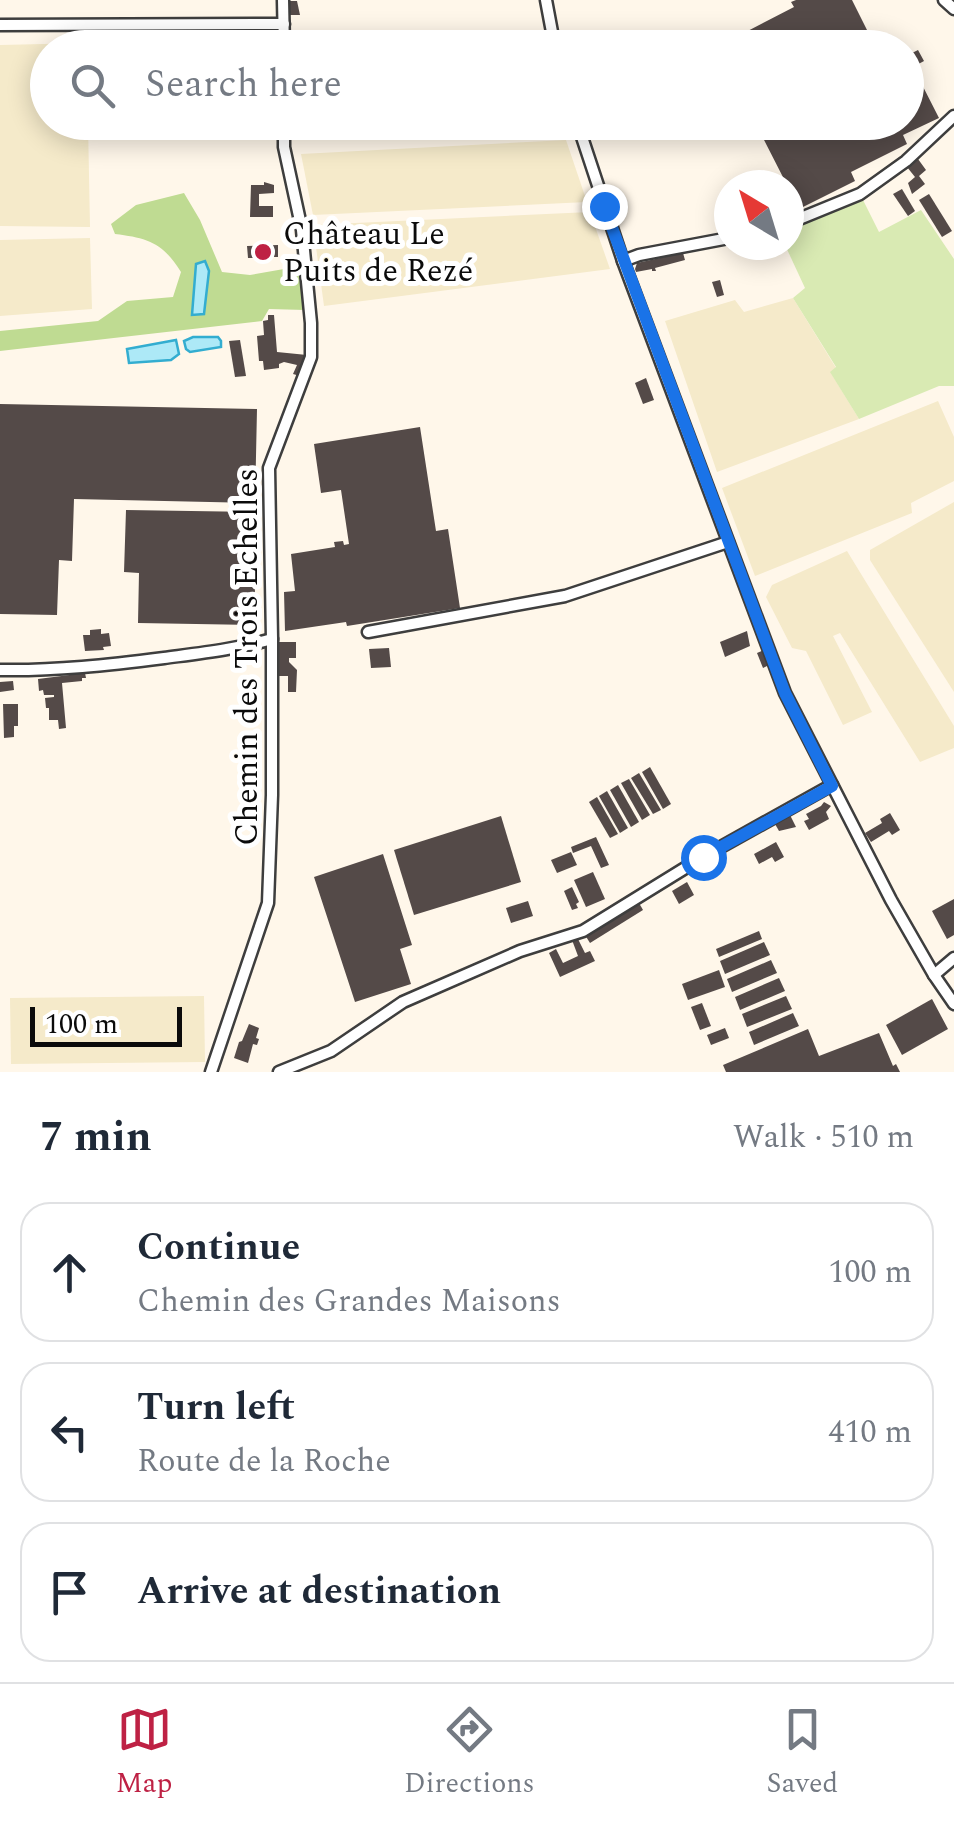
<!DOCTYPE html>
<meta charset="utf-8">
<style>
body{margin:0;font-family:Spectral,serif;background:#f6f6f7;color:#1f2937}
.compass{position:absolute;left:714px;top:170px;width:90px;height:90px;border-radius:50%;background:#fff;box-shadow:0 5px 25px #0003;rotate:322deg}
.scale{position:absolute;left:30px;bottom:25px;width:152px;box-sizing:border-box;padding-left:10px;border:5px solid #0b0b0b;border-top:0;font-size:28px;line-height:35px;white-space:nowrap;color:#0b0b0b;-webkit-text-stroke:8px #fff;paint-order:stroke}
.stop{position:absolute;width:30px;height:30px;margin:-22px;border:8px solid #1a73e8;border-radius:50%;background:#fff}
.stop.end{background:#1a73e8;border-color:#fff;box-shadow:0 2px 10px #0008}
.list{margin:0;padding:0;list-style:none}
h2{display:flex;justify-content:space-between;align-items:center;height:130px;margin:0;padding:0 40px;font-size:42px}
h2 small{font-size:32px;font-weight:400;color:#747a83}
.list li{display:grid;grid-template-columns:65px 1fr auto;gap:30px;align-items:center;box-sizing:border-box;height:140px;margin:0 20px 20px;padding:0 20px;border:2px solid #e0e1e3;border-radius:30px}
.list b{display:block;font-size:38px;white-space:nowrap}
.list p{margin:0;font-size:32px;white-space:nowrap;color:#747a83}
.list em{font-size:32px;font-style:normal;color:#747a83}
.icon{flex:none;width:55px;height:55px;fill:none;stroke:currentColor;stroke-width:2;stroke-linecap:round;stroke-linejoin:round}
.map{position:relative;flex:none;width:954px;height:1072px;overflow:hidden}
.search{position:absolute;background:#fff;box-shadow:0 5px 25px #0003;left:30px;right:30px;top:30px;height:110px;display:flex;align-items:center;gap:25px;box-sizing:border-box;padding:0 35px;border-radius:55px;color:#747a83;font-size:38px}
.sheet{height:610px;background:#fff}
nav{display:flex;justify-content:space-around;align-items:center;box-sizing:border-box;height:140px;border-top:2px solid #e0e1e3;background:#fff;font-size:28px;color:#747a83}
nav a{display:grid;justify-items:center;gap:5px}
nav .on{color:#be2144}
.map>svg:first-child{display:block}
.farmland{fill:#f5eaca}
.green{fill:#d9eab3}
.forest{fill:#bfdb92}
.water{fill:#ade9f7;stroke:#33add0;stroke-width:2.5}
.building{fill:#544a48}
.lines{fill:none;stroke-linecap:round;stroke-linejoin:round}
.minor-casing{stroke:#3e3e3e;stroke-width:15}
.minor{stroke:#fff;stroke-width:10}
.route{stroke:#1a73e8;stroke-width:12}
.poi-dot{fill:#be2144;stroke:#fff;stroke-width:4}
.labels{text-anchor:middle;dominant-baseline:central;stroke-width:10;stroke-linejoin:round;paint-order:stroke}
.poi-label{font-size:32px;fill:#0b0b0b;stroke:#fff;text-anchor:start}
.street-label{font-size:32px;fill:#0b0b0b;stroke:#fff}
</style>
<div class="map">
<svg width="954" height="1072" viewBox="0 0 954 1072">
<rect width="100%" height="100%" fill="#fff7ea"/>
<!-- farmland -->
<g class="farmland">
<polygon points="87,43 87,47 48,48 48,122 88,123 90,227 0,226 0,45"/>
<polygon points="97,123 269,123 269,133 97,134"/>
<polygon points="566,140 587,202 313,215 301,154"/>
<polygon points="590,212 610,269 324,306 313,225"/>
<polygon points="90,238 92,309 0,316 0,240"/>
<polygon points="793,298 836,368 831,373 859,419 717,472 665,321 735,300 744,312"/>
<polygon points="938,401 954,437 954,481 911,503 912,513 755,576 722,488"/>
<polygon points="954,502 954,692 870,560 870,550"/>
<polygon points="847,551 954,726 954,748 920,762 840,633 833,636 872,712 843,725 806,651 792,648 766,597 772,585"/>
<polygon points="204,996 205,1062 11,1064 10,998"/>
</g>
<!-- green -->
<polygon class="green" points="862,198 879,232 921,210 954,259 954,386 939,386 859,419 830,372 836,367 793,298 805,288 785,245 789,245 789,229"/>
<!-- forest -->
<path class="forest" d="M184 193 200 220 222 272 250 275 301 266 305 310 269 309 262 321 0 351V331L98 321 127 301 173 297 181 272C163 243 148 238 115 234L111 224 136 205Z"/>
<!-- water -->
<g class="water">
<polygon points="205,261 209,271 204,314 192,315 196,264"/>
<polygon points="193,337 218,337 221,341 221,347 190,352 186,349 184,341"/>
<polygon points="176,340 179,354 171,360 129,363 127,349"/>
</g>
<!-- building -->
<g class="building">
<polygon points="796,0 852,0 876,48 715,48 794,7 791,2"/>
<polygon points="287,1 297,1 300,15 288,15"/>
<polygon points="918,50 924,61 913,67 939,118 903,135 907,144 851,172 855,181 799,209 789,190 789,185 787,185 759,130 774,122 906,122 906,56"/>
<polygon points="918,159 926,170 919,176 925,184 912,194 908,183 915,177 907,167"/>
<polygon points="264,182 274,185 274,193 259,194 259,206 273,206 273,217 250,217 251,185 264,185"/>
<polygon points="902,189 915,211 908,216 893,194"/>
<polygon points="929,194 952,231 942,237 919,200"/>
<polygon points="278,245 278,257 267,257 268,261 261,262 260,258 248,258 247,246"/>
<polygon points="683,253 685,260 655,268 656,271 652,271 652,269 636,272 635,269 637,263"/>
<polygon points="720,280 724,295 717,297 712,282"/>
<polygon points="268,315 274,315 277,352 307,355 300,376 293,374 297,365 284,362 279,364 279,368 264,370 263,361 259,361 257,336 264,335 263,321 268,320"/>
<polygon points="240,340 246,376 235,377 229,341"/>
<polygon points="646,378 654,400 643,404 635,383"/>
<polygon points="0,404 257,409 255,503 74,499 72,561 59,560 57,615 0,614"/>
<polygon points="420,427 436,531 448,529 460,608 347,626 346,622 285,631 284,592 295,591 291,554 335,547 334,542 343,541 344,545 349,544 341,490 321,493 314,444"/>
<polygon points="126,510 257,512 254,625 138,623 139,573 124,572"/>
<polygon points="101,629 101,634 109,633 111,646 103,647 104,650 85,651 83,635 90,635 90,630"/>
<polygon points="747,631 750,646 725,657 720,642"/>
<polygon points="278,642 296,642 296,658 289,658 289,662 297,670 296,692 288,692 288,676 279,676"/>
<polygon points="389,648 391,667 371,668 369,649"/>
<polygon points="764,650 769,665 763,668 757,653"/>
<polygon points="85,673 86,678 82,678 82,681 62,683 66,728 59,729 58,720 49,720 49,708 46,708 45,698 54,697 54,695 44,695 43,690 39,691 38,679"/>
<polygon points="13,681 14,690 0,692 0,682"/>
<polygon points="3,704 18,704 18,726 14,726 14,737 4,738"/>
<polygon points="650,767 671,804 663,809 642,772"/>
<polygon points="639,773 661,810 653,814 631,778"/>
<polygon points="629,779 650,815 642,820 621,783"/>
<polygon points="618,785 639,822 631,827 610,790"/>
<polygon points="607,791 628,828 620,833 599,796"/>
<polygon points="597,797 618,834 610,838 589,802"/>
<polygon points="824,802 831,806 826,812 829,819 809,830 804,821 809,819 806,814 821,806"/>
<polygon points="890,813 900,830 892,835 889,831 871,842 865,833 882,823 880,819"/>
<polygon points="790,815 796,827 779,831 775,824"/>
<polygon points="501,816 521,882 414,915 394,850"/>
<polygon points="596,837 609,865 601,868 591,846 573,853 571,847"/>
<polygon points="776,842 784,857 775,862 772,857 759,864 754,854"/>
<polygon points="571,852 577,865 557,873 551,860"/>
<polygon points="383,854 412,945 400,949 411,984 355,1002 314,877"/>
<polygon points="593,872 605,899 586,907 574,880"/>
<polygon points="687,882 694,895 679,904 672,891"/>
<polygon points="572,887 579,902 576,904 578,908 572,910 564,891"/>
<polygon points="954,899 954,935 947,939 932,911"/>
<polygon points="528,901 533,916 511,923 506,908"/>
<polygon points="639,903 643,910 590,943 585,935"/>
<polygon points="759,931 762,939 719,957 716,949"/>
<polygon points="578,939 585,953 590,951 595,961 560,977 549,953 556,949 563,963 578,956 572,940"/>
<polygon points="764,942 770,955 725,974 720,961"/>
<polygon points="771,960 777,973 732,992 727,979"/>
<polygon points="719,970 725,987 688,1000 682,984"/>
<polygon points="779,978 785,991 740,1010 735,997"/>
<polygon points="786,996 792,1009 747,1027 742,1014"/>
<polygon points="932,999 948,1029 902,1055 886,1025"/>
<polygon points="702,1003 711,1026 700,1030 691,1007"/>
<polygon points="793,1013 799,1026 754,1045 749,1032"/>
<polygon points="249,1024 259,1028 256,1038 259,1039 257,1045 253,1044 248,1063 234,1058 239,1042 242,1041"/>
<polygon points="725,1028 729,1038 711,1045 707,1035"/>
<polygon points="808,1029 819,1056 879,1033 893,1066 896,1064 900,1072 726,1072 723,1065"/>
</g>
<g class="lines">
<defs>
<g id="minor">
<polyline points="283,0 284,48"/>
<polyline points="546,0 555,48"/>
<polyline points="944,0 954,9"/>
<polyline points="0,25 284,24"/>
<polyline points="577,122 623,261 785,693 891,900 934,975 954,1004"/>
<polyline points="789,223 860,194 906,161 954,116"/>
<polyline points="623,261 639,255 729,238"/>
<polyline points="368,632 565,596 728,542"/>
<path d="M0 670C55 671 109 665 164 658 201 653 237 649 272 639"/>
<polyline points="934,975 954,958"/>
<polyline points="211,1072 268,903 272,795 272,639 269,468 311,357 311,323 302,230 284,147 284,122"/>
<polyline points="279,1072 331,1051 403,1002 520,951 583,931 703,857 832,785"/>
</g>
</defs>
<!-- minor casing -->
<use href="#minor" class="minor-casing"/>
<!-- minor -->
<use href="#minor" class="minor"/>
</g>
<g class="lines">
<!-- route -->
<polyline class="route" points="604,206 785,693 832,786 703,857"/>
</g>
<!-- markers -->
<circle class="poi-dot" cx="263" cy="252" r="10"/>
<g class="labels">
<!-- poi labels -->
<g class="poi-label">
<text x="283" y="234">Château Le<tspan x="283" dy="37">Puits de Rezé</tspan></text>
</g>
<!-- street labels -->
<g class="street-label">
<text transform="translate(247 657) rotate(-90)">Chemin des Trois Echelles</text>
</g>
</g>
</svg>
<svg class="compass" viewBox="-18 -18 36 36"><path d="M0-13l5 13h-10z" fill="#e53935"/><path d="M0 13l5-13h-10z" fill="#747a83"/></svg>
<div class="scale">100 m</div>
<div class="stop" style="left:703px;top:857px"></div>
<div class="stop end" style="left:604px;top:206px"></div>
<div class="search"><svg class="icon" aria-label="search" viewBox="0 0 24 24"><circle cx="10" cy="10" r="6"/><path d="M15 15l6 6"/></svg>Search here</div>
</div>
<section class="sheet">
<h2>7 min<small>Walk · 510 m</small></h2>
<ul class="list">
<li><svg class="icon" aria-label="ahead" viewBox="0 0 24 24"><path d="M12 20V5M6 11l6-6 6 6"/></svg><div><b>Continue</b><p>Chemin des Grandes Maisons</p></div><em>100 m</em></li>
<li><svg class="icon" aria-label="left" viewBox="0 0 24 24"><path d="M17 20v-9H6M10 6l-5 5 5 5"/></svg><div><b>Turn left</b><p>Route de la Roche</p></div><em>410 m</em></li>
<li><svg class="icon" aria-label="arrive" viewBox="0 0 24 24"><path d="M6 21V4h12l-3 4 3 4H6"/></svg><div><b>Arrive at destination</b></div></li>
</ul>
</section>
<nav>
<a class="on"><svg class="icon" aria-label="map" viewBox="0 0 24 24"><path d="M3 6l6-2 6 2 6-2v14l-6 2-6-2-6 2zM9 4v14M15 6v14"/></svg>Map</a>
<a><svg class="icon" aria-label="directions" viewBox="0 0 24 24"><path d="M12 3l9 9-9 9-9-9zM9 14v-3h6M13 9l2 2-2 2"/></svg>Directions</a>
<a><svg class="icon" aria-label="saved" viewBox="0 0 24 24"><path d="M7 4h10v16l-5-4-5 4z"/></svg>Saved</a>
</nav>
